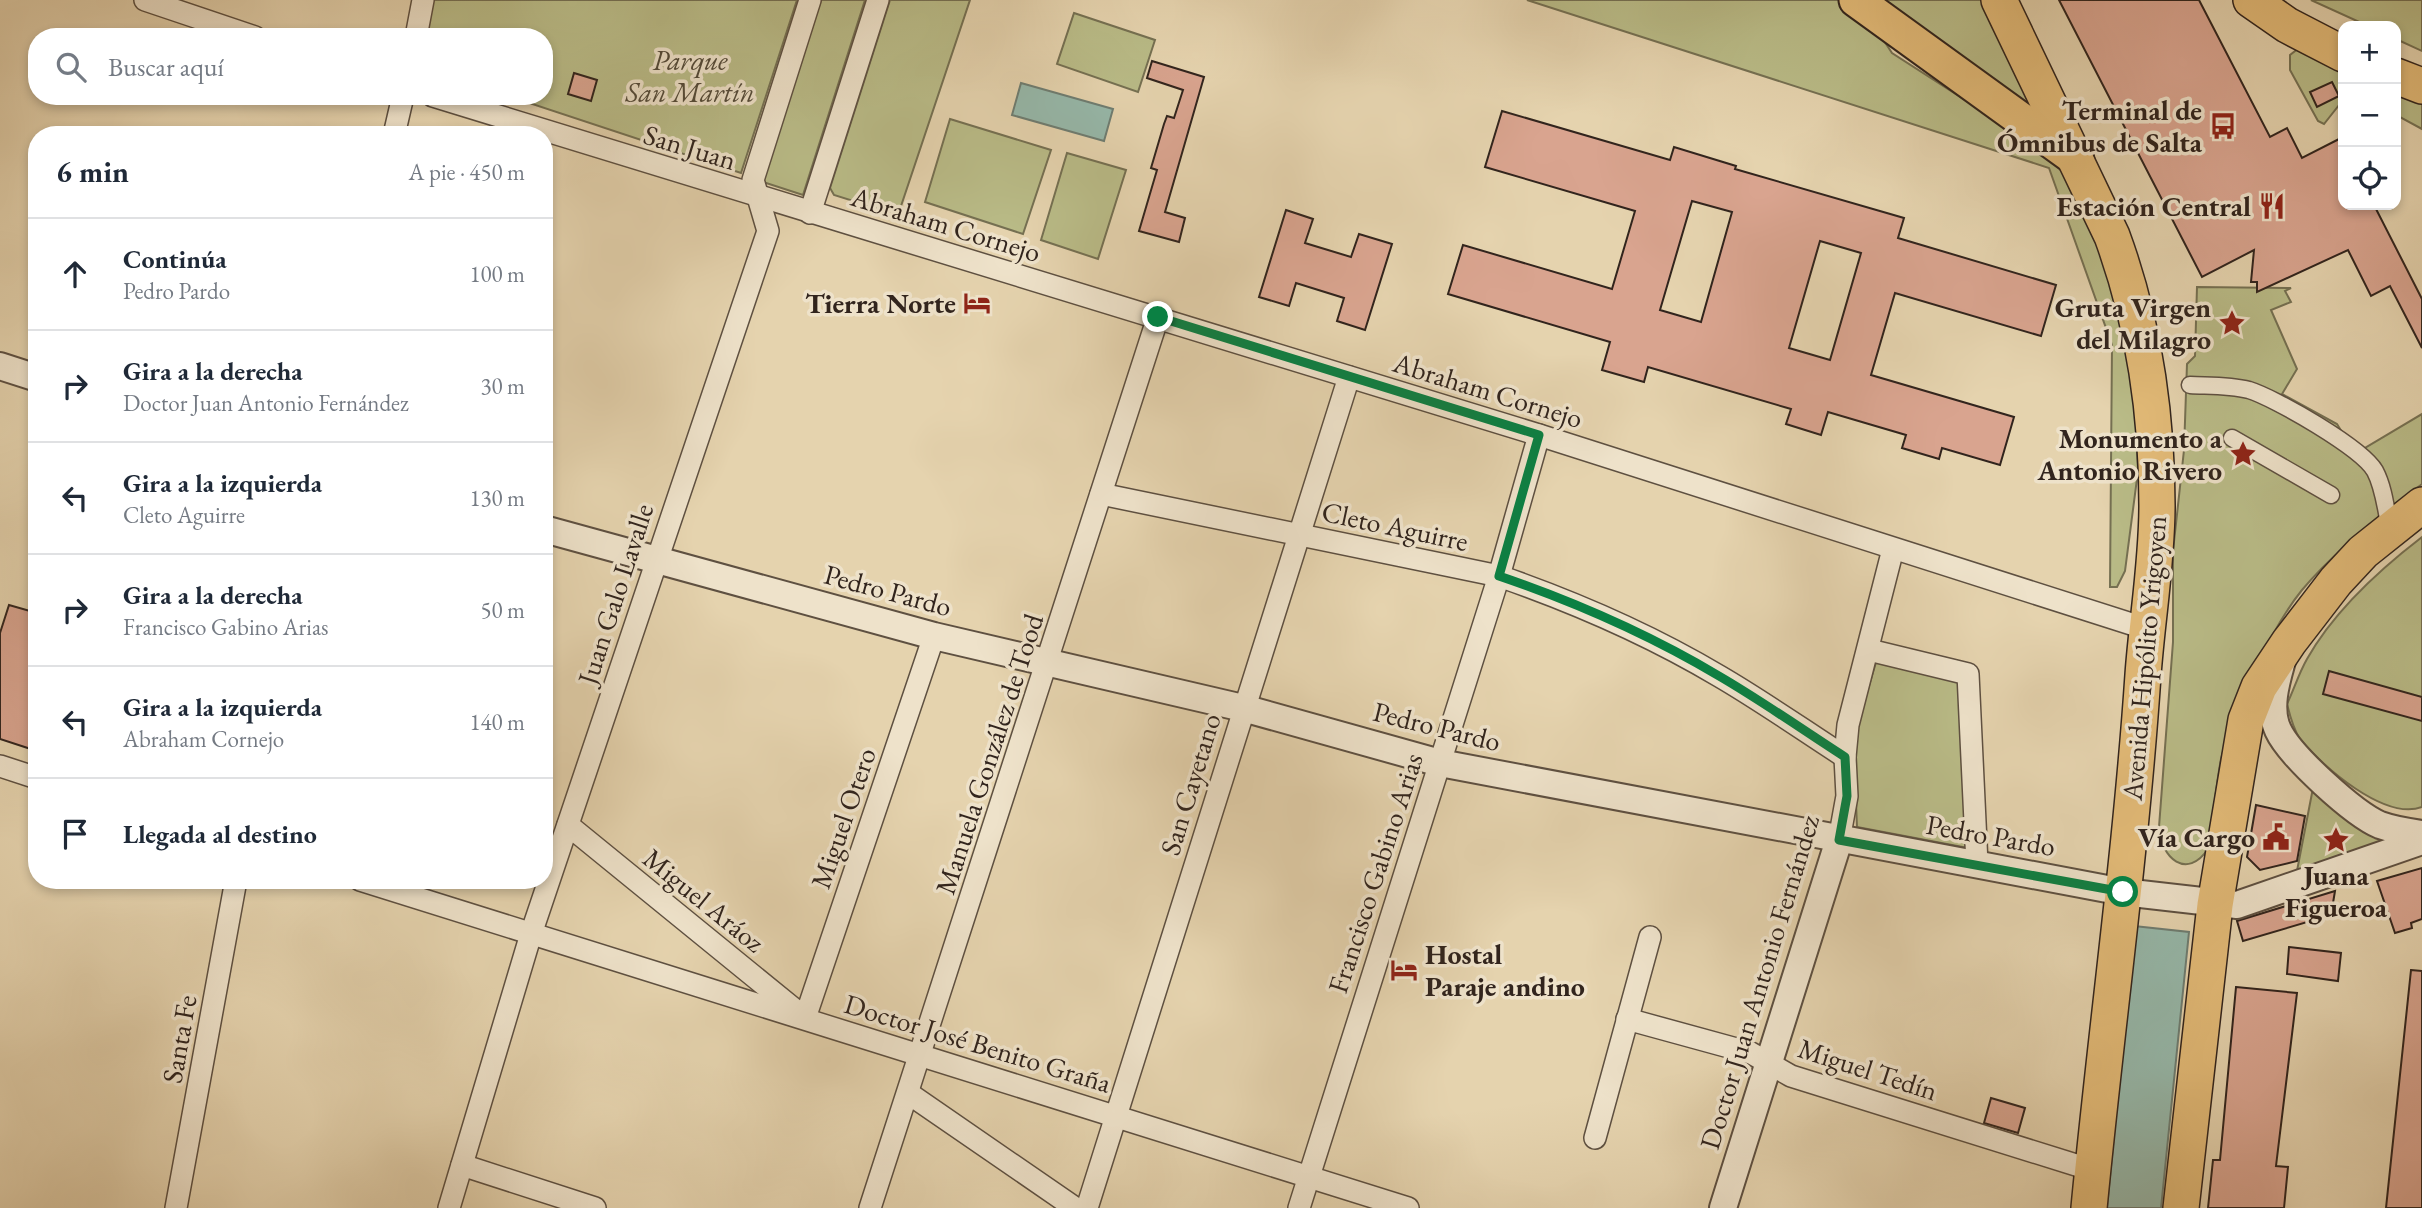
<!DOCTYPE html>
<html lang="es">
<meta charset="utf-8">
<style>
body{margin:0;font-family:"EB Garamond",serif;background:#f2f2f3;color:#1f2937}
.controls{position:absolute;right:21px;top:21px;display:grid;overflow:hidden;border-radius:14px;box-shadow:0 4px 10px #0003}
.controls button{width:63px;height:63px;display:grid;place-items:center;padding:0;border:0;border-bottom:2px solid #e0e1e3;background:#fff;color:#1f2937;font:35px sans-serif}
.stop{position:absolute;width:21px;height:21px;margin:-16px;border:5px solid #0b8043;border-radius:50%;background:#fff}
.stop.end{background:#0b8043;border-color:#fff;box-shadow:0 2px 7px #0008}
.list{margin:0;padding:0;list-style:none}
h2{display:flex;justify-content:space-between;align-items:center;height:91px;margin:0;padding:0 28px;font-size:30px}
h2 small{font-size:23px;font-weight:400;color:#747a83}
.list li{display:grid;grid-template-columns:46px 1fr auto;gap:21px;align-items:center;box-sizing:border-box;height:112px;padding:0 28px;border-top:2px solid #e0e1e3}
.list b{display:block;font-size:26px;white-space:nowrap}
.list p{margin:0;font-size:23px;white-space:nowrap;color:#747a83}
.list em{font-size:23px;font-style:normal;color:#747a83}
.icon{flex:none;width:38px;height:38px;fill:none;stroke:currentColor;stroke-width:2;stroke-linecap:round;stroke-linejoin:round}
.map{position:relative;flex:none;width:2422px;height:1208px;overflow:hidden}
.search{position:absolute;background:#fff;box-shadow:0 4px 10px #0003;left:28px;top:28px;width:525px;height:77px;display:flex;align-items:center;gap:18px;box-sizing:border-box;padding:0 24px;border-radius:28px;color:#747a83;font-size:26px}
.panel{position:absolute;background:#fff;box-shadow:0 4px 10px #0003;left:28px;top:126px;width:525px;height:763px;border-radius:28px}
.map>svg:first-child{display:block}
.green{fill:#b9bb87;stroke:#757052;stroke-width:2}
.water{fill:#96b8aa;stroke:#6e7d72;stroke-width:2}
.building{fill:#d9a48f;stroke:#31241d;stroke-width:2;fill-rule:evenodd}
.lines{fill:none;stroke-linecap:round;stroke-linejoin:round}
.pedestrian-casing{stroke:#5e5041;stroke-width:19}
.minor-casing{stroke:#5e5041;stroke-width:24}
.tertiary-casing{stroke:#5e5041;stroke-width:30}
.primary-casing{stroke:#31241d;stroke-width:37}
.trunk-casing{stroke:#31241d;stroke-width:38}
.pedestrian{stroke:#eee2ca;stroke-width:16}
.minor{stroke:#eee2ca;stroke-width:21}
.tertiary{stroke:#eee2ca;stroke-width:26}
.primary{stroke:#e2ba77;stroke-width:33}
.trunk{stroke:#e2ba77;stroke-width:35}
.route{stroke:#0b8043;stroke-width:9}
.labels{text-anchor:middle;dominant-baseline:central;stroke-width:7;stroke-linejoin:round;paint-order:stroke}
.park-label{font-size:28px;font-style:italic;fill:#534a38;stroke:#eee2ca}
.poi-label{font-size:28px;font-weight:bold;fill:#31241d;stroke:#eee2ca;text-anchor:end}
.street-label{font-size:28px;fill:#31241d;stroke:#eee2ca}
</style>
<div class="map">
<svg width="2422" height="1208" viewBox="0 0 2422 1208">
<rect width="100%" height="100%" fill="#e5d3ae"/>
<filter id="stains"><feTurbulence type="fractalNoise" baseFrequency=".00286" numOctaves="4"/><feColorMatrix values="0 0 0 0 .2 0 0 0 0 .09 0 0 0 0 .02 0 0 0 .5 -.17"/></filter>
<radialGradient id="worn" r=".72"><stop offset=".6" stop-color="#630" stop-opacity="0"/><stop offset="1" stop-color="#630" stop-opacity=".3"/></radialGradient>
<!-- green -->
<g class="green">
<polygon points="431,0 797,0 741,173 508,96 544,96 544,37 423,37"/>
<polygon points="821,0 865,0 803,195 763,182"/>
<polygon points="890,0 970,0 898,215 834,195 830,188"/>
<polygon points="1527,0 1842,0 1871,21 1892,53 2060,161 2113,273 2135,399 2138,471 2125,571 2117,587 2110,587 2112,345 2049,168"/>
<polygon points="1872,0 1985,0 2045,119"/>
<polygon points="2311,0 2422,0 2422,51 2396,39 2396,26 2368,26"/>
<polygon points="1074,13 1155,40 1138,92 1057,64"/>
<polygon points="2299,48 2343,68 2343,100 2324,124 2318,121 2290,70 2290,55"/>
<polygon points="2396,92 2422,104 2422,129 2396,115"/>
<polygon points="950,119 1051,150 1023,234 925,202"/>
<polygon points="1067,153 1126,170 1098,259 1041,240"/>
<path d="M2197 287 2291 288 2285 291 2291 302 2271 310 2297 369 2282 394 2337 424 2345 437 2363 449 2422 414V484C2381 517 2335 550 2302 590 2271 628 2233 711 2221 759 2215 789 2214 819 2208 849 2187 880 2161 859 2159 827L2173 642V551L2184 450 2187 364 2195 356Z"/>
<path d="M2422 537V807C2385 821 2323 767 2300 739 2293 729 2290 716 2287 704 2294 689 2299 673 2307 659 2334 611 2379 570 2422 537Z"/>
<polygon points="1877,659 1962,680 1968,848 1857,827 1854,753 1857,726"/>
<polygon points="2313,788 2397,841 2296,876"/>
</g>
<!-- water -->
<g class="water">
<polygon points="1021,83 1113,109 1104,141 1012,115"/>
<polygon points="2134,926 2189,932 2161,1208 2107,1208"/>
</g>
<!-- building -->
<g class="building">
<polygon points="2059,0 2199,0 2270,137 2287,128 2302,158 2343,137 2343,205 2374,205 2422,299 2422,348 2390,286 2371,296 2348,250 2257,292 2257,282 2251,282 2254,250 2202,277"/>
<polygon points="1152,61 1204,77 1165,212 1185,218 1179,242 1139,231 1157,170 1151,168 1164,124 1167,116 1174,118 1183,90 1147,78"/>
<polygon points="574,73 597,80 591,101 568,94"/>
<polygon points="2332,82 2339,96 2317,107 2310,92"/>
<path d="M1502 111 1670 160 1674 147 1736 166 1735 169 1904 218 1898 238 2056 285 2041 336 1895 293 1871 375 2014 417 2000 465 1942 448 1939 459 1902 448 1906 435 1828 412 1821 435 1786 424 1791 409 1648 367 1644 382 1602 370 1610 342 1448 294 1463 245 1612 289 1635 211 1485 167ZM1692 201 1732 212 1701 322 1660 310ZM1820 241 1861 253 1830 360 1789 348Z"/>
<polygon points="1286,210 1313,219 1305,243 1351,257 1359,234 1392,244 1365,330 1337,321 1344,298 1296,283 1289,306 1259,297"/>
<polygon points="9,605 37,613 37,751 0,739 0,633"/>
<polygon points="2329,671 2422,697 2422,721 2323,694"/>
<polygon points="2256,805 2305,816 2297,861 2260,870 2247,857"/>
<polygon points="2422,868 2422,919 2411,923 2412,928 2395,933 2377,881"/>
<polygon points="2335,891 2331,915 2243,941 2237,921"/>
<polygon points="2289,947 2341,953 2338,981 2287,974"/>
<polygon points="2411,970 2422,971 2422,1208 2386,1208"/>
<polygon points="2236,987 2297,993 2276,1166 2288,1167 2284,1208 2208,1208 2213,1160 2220,1160"/>
<polygon points="1991,1098 2025,1108 2018,1133 1984,1123"/>
</g>
<g class="lines">
<defs>
<g id="pedestrian">
<path d="M2190 385C2209 386 2229 385 2249 390 2275 398 2362 448 2375 471 2384 488 2386 510 2390 529"/>
<polyline points="2232,438 2331,495"/>
</g>
<g id="minor">
<polyline points="145,0 255,37"/>
<polyline points="416,37 423,0"/>
<polyline points="433,96 1539,435 2147,629"/>
<polyline points="394,135 403,96"/>
<polyline points="810,213 878,0"/>
<path d="M1101 494 1499 576C1574 602 1650 635 1719 676 1762 701 1803 730 1845 757"/>
<polyline points="1869,650 1968,674 1977,864"/>
<polyline points="0,766 37,778"/>
<polyline points="568,825 805,1018 934,636"/>
<polyline points="1839,840 1847,796 1845,757 1848,725 1893,549"/>
<polyline points="360,880 1408,1208"/>
<polyline points="1627,1019 1751,1053 1791,1076 2092,1170"/>
<polyline points="908,1093 1075,1208"/>
<polyline points="1595,1138 1650,937"/>
<polyline points="462,1165 595,1208"/>
<polyline points="176,1208 236,880"/>
<polyline points="449,1208 531,934 768,231 753,180 810,0"/>
<polyline points="870,1208 1158,317"/>
<polyline points="1087,1208 1349,377"/>
<polyline points="1299,1208 1499,576 1539,435"/>
</g>
<g id="tertiary">
<polyline points="0,366 37,378"/>
<polyline points="544,529 934,636 1243,708 1440,763 2123,892 2237,905 2422,841"/>
<path d="M2282 661C2276 682 2268 709 2278 730 2290 756 2354 814 2380 825 2394 830 2407 832 2422 834"/>
<polyline points="1723,1208 1839,840"/>
</g>
<polyline id="primary" points="1856,0 2077,160"/>
<g id="trunk">
<path d="M1999 0 2112 236C2144 323 2157 414 2157 506 2157 563 2147 619 2143 675 2131 853 2106 1030 2089 1208"/>
<polyline points="2251,0 2287,25 2343,54"/>
<polyline points="2396,76 2422,86"/>
<polyline points="2181,1208 2215,905 2246,720 2259,687 2289,642 2336,581 2363,552 2422,505"/>
</g>
</defs>
<!-- pedestrian casing -->
<use href="#pedestrian" class="pedestrian-casing"/>
<!-- minor casing -->
<use href="#minor" class="minor-casing"/>
<!-- tertiary casing -->
<use href="#tertiary" class="tertiary-casing"/>
<!-- primary casing -->
<use href="#primary" class="primary-casing"/>
<!-- trunk casing -->
<use href="#trunk" class="trunk-casing"/>
<!-- pedestrian -->
<use href="#pedestrian" class="pedestrian"/>
<!-- minor -->
<use href="#minor" class="minor"/>
<!-- tertiary -->
<use href="#tertiary" class="tertiary"/>
<!-- primary -->
<use href="#primary" class="primary"/>
<!-- trunk -->
<use href="#trunk" class="trunk"/>
</g>
<g class="lines">
<!-- route -->
<path class="route" d="M1158 317 1539 435 1499 576C1575 602 1650 635 1719 676 1762 701 1803 730 1845 757L1847 796 1839 840 2123 892"/>
</g>
<!-- icons -->
<defs>
<symbol id="bus-bare" viewBox="-9 -9 18 18"><path d="M-5-6H5V4H4V6H2V4H-2V6H-4V4H-5ZM-3.5-4V0h7V-4ZM-3.5 1.2v1.5H-2V1.2ZM2 1.2v1.5H3.5V1.2Z" fill="#8f2418" stroke="#eee2ca" stroke-width="2.5" paint-order="stroke"/></symbol>
<symbol id="restaurant-bare" viewBox="-9 -9 18 18"><path d="M-5-6h1v4h1v-4h1v4h1v-4h1v5L-1.5 .5V6h-2V.5L-5-1ZM5-6V6H3V1.5H1.5Q1.5-4 5-6Z" fill="#8f2418" stroke="#eee2ca" stroke-width="2.5" paint-order="stroke"/></symbol>
<symbol id="hotel-bare" viewBox="-9 -9 18 18"><path d="M-6-4.5h1.5V1H6V5H4.5V3h-9V5H-6ZM-4 0a1.8 1.8 0 1 1 3.6 0ZM.5 0V-2.5h3Q6-2.5 6 0Z" fill="#8f2418" stroke="#eee2ca" stroke-width="2.5" paint-order="stroke"/></symbol>
<symbol id="sight-bare" viewBox="-9 -9 18 18"><path d="M0-6L1.8-2.2L6-1.7L2.9 1.2L3.7 5.4L0 3.3L-3.7 5.4L-2.9 1.2L-6-1.7L-1.8-2.2Z" fill="#8f2418" stroke="#eee2ca" stroke-width="2.5" paint-order="stroke"/></symbol>
<symbol id="civic-bare" viewBox="-9 -9 18 18"><path d="M-.6-6.5H3V-4.5H.6V-3L4-1V1h2V6H-6V1h2V-1L-.6-3ZM-1.2 2.5V6h2.4V2.5Z" fill="#8f2418" stroke="#eee2ca" stroke-width="2.5" paint-order="stroke"/></symbol>
</defs>
<g fill-rule="evenodd">
<use href="#bus-bare" x="2204" y="107" width="38" height="38"/>
<use href="#restaurant-bare" x="2253" y="187" width="38" height="38"/>
<use href="#hotel-bare" x="958" y="284" width="38" height="38"/>
<use href="#sight-bare" x="2213" y="304" width="38" height="38"/>
<use href="#sight-bare" x="2224" y="435" width="38" height="38"/>
<use href="#civic-bare" x="2257" y="818" width="38" height="38"/>
<use href="#sight-bare" x="2317" y="821" width="38" height="38"/>
<use href="#hotel-bare" x="1385" y="951" width="38" height="38"/>
</g>
<g class="labels">
<!-- park labels -->
<g class="park-label">
<text x="690" y="60">Parque<tspan x="690" dy="32">San Martín</tspan></text>
</g>
<!-- poi labels -->
<g class="poi-label">
<text x="2202" y="110">Terminal de<tspan x="2202" dy="32">Ómnibus de Salta</tspan></text>
<text x="2251" y="206">Estación Central</text>
<text x="956" y="303">Tierra Norte</text>
<text x="2211" y="307">Gruta Virgen<tspan x="2211" dy="32">del Milagro</tspan></text>
<text x="2222" y="438">Monumento a<tspan x="2222" dy="32">Antonio Rivero</tspan></text>
<text x="2255" y="837">Vía Cargo</text>
<text x="2336" y="875" text-anchor="middle">Juana<tspan x="2336" dy="32">Figueroa</tspan></text>
<text x="1425" y="954" text-anchor="start">Hostal<tspan x="1425" dy="32">Paraje andino</tspan></text>
</g>
<!-- street labels -->
<g class="street-label">
<text transform="translate(690 147) rotate(17)">San Juan</text>
<text transform="translate(946 224) rotate(17)">Abraham Cornejo</text>
<text transform="translate(1488 390) rotate(17)">Abraham Cornejo</text>
<text transform="translate(1395 526) rotate(12)">Cleto Aguirre</text>
<text transform="translate(888 590) rotate(15)">Pedro Pardo</text>
<text transform="translate(615 594) rotate(-72)">Juan Galo Lavalle</text>
<text transform="translate(2144 658) rotate(-85)">Avenida Hipólito Yrigoyen</text>
<text transform="translate(1437 726) rotate(14)">Pedro Pardo</text>
<text transform="translate(989 754) rotate(-72)">Manuela González de Tood</text>
<text transform="translate(1190 784) rotate(-73)">San Cayetano</text>
<text transform="translate(843 818) rotate(-71)">Miguel Otero</text>
<text transform="translate(1991 835) rotate(10)">Pedro Pardo</text>
<text transform="translate(1375 873) rotate(-72)">Francisco Gabino Arias</text>
<text transform="translate(704 900) rotate(39)">Miguel Aráoz</text>
<text transform="translate(1759 982) rotate(-73)">Doctor Juan Antonio Fernández</text>
<text transform="translate(179 1039) rotate(-80)">Santa Fe</text>
<text transform="translate(978 1043) rotate(17)">Doctor José Benito Graña</text>
<text transform="translate(1868 1069) rotate(18)">Miguel Tedín</text>
</g>
</g>
<rect width="100%" height="100%" filter="url(#stains)"/>
<rect width="100%" height="100%" fill="url(#worn)"/>
</svg>
<div class="controls">
<button>+</button>
<button>−</button>
<button><svg class="icon" aria-label="locate" viewBox="0 0 24 24"><circle cx="12" cy="12" r="6"/><path d="M12 2v4M12 18v4M2 12h4M18 12h4"/></svg></button>
</div>
<div class="stop" style="left:2123px;top:892px"></div>
<div class="stop end" style="left:1158px;top:317px"></div>
<div class="search"><svg class="icon" aria-label="search" viewBox="0 0 24 24"><circle cx="10" cy="10" r="6"/><path d="M15 15l6 6"/></svg>Buscar aquí</div>
<section class="panel">
<h2>6 min<small>A pie · 450 m</small></h2>
<ul class="list">
<li><svg class="icon" aria-label="ahead" viewBox="0 0 24 24"><path d="M12 20V5M6 11l6-6 6 6"/></svg><div><b>Continúa</b><p>Pedro Pardo</p></div><em>100 m</em></li>
<li><svg class="icon" aria-label="right" viewBox="0 0 24 24"><path d="M7 20v-9h11M14 6l5 5-5 5"/></svg><div><b>Gira a la derecha</b><p>Doctor Juan Antonio Fernández</p></div><em>30 m</em></li>
<li><svg class="icon" aria-label="left" viewBox="0 0 24 24"><path d="M17 20v-9H6M10 6l-5 5 5 5"/></svg><div><b>Gira a la izquierda</b><p>Cleto Aguirre</p></div><em>130 m</em></li>
<li><svg class="icon" aria-label="right" viewBox="0 0 24 24"><path d="M7 20v-9h11M14 6l5 5-5 5"/></svg><div><b>Gira a la derecha</b><p>Francisco Gabino Arias</p></div><em>50 m</em></li>
<li><svg class="icon" aria-label="left" viewBox="0 0 24 24"><path d="M17 20v-9H6M10 6l-5 5 5 5"/></svg><div><b>Gira a la izquierda</b><p>Abraham Cornejo</p></div><em>140 m</em></li>
<li><svg class="icon" aria-label="arrive" viewBox="0 0 24 24"><path d="M6 21V4h12l-3 4 3 4H6"/></svg><div><b>Llegada al destino</b></div></li>
</ul>
</section>
</div>
